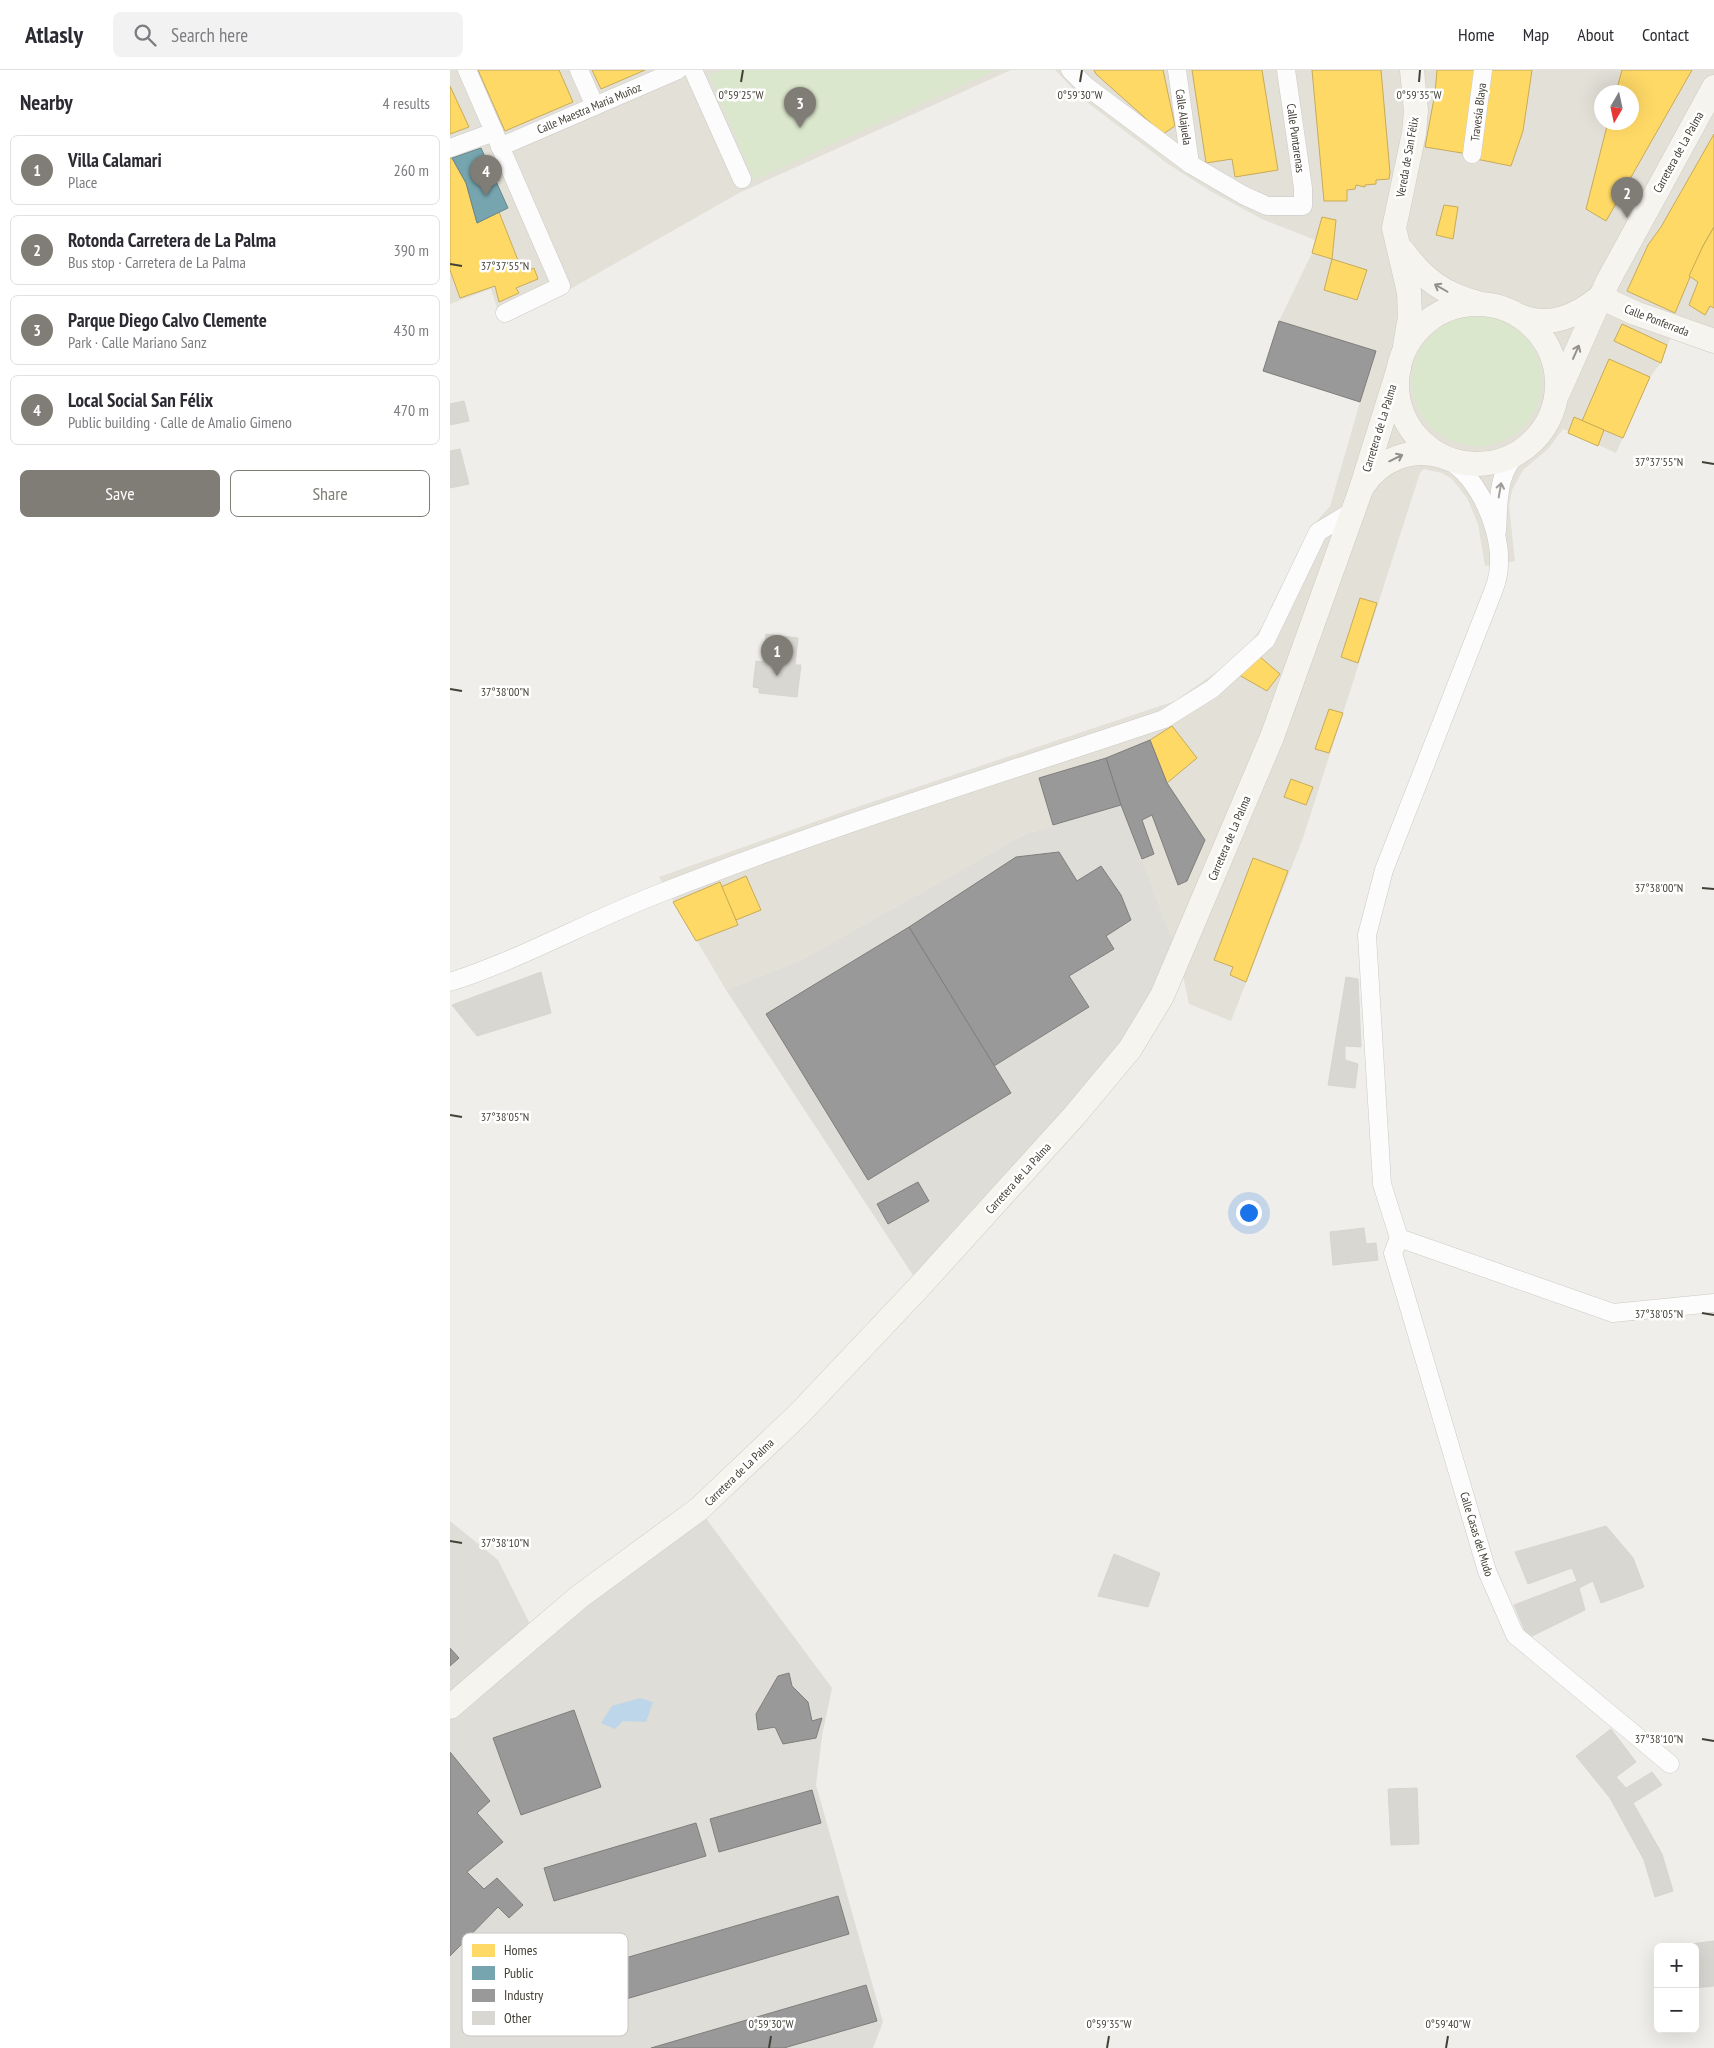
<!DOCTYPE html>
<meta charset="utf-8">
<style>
body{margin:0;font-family:"PT Sans Narrow",sans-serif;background:#f2f2f3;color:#2b2b33}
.controls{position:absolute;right:15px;bottom:15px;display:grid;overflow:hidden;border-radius:8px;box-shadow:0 5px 20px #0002}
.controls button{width:45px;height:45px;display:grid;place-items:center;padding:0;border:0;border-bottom:1px solid #e1e1e2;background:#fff;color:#2b2b33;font:25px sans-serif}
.compass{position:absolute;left:1144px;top:15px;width:45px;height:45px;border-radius:50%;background:#fff;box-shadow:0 5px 20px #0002;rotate:189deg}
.you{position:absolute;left:798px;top:1142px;width:18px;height:18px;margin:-12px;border:4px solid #fff;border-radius:50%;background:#1a73e8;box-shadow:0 0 0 8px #1a73e833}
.badge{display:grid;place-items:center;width:32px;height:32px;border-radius:50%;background:#807d76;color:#fff;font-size:16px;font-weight:700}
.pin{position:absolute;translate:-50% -41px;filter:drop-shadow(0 1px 2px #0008)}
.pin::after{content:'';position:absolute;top:26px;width:18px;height:15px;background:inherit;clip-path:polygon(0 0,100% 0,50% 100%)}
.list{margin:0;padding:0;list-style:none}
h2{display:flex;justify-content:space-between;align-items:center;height:65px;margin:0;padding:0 20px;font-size:21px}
h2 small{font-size:16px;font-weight:400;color:#7c7c81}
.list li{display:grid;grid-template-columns:32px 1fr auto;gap:15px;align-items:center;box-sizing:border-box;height:70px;margin:0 10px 10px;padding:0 10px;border:1px solid #e1e1e2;border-radius:8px}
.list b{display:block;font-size:19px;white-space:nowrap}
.list p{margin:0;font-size:16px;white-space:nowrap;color:#7c7c81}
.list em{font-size:16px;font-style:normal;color:#7c7c81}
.actions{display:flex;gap:10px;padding:15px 20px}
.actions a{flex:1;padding:11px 0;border:1px solid #807d76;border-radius:8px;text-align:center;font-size:18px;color:#807d76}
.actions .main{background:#807d76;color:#fff}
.icon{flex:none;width:28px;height:28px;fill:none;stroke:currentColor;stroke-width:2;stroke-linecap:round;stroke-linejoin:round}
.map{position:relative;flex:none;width:1264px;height:1978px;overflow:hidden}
header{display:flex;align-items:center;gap:30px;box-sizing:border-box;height:70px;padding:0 25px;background:#fff;border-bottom:1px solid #e1e1e2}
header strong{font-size:24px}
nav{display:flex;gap:28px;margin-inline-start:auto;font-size:18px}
.search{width:350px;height:45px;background:#f2f2f3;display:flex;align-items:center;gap:12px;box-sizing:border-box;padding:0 18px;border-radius:8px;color:#7c7c81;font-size:19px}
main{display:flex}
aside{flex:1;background:#fff}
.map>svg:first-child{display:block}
.residential{fill:#e3e0d8;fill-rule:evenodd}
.industrial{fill:#dfddd8}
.green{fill:#dbe7cc}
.water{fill:#bed6e9}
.homes{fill:#ffd966;stroke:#c7ab58}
.public{fill:#76a5af;stroke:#67878b}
.industry{fill:#999;stroke:#807e7c}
.building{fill:#d9d7d2;stroke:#d7d5d0}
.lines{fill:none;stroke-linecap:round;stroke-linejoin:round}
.street-casing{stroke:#cccac6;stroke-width:19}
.secondary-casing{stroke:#cecbc1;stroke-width:25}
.street{stroke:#fdfcfc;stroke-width:18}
.secondary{stroke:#f6f4ef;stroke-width:24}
.oneway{stroke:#94918a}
.oneway2{stroke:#a09e9a}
.ticks{fill:none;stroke:#444037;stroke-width:2}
.labels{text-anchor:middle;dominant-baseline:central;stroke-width:5;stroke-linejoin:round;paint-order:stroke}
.street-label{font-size:12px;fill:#444037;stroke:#fff}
.key{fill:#fff;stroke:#c7c6c3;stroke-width:1}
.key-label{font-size:14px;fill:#444037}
.ticks-label{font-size:12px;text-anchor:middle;fill:#444037;stroke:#fff;stroke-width:5;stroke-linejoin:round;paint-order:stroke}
</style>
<header>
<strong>Atlasly</strong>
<div class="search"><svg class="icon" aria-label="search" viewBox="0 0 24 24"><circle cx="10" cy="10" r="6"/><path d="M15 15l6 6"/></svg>Search here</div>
<nav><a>Home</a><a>Map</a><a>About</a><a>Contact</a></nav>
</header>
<main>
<aside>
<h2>Nearby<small>4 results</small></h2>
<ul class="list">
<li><span class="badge">1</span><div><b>Villa Calamari</b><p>Place</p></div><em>260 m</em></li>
<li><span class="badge">2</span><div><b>Rotonda Carretera de La Palma</b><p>Bus stop · Carretera de La Palma</p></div><em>390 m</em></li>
<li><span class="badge">3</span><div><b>Parque Diego Calvo Clemente</b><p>Park · Calle Mariano Sanz</p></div><em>430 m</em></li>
<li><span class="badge">4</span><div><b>Local Social San Félix</b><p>Public building · Calle de Amalio Gimeno</p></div><em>470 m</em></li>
</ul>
<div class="actions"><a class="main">Save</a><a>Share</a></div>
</aside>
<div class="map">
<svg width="1264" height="1978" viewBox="0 0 1264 1978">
<rect width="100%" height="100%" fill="#efeeea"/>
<!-- residential -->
<g class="residential">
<polygon points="0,0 561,0 289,123 122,218 52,253 41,219 0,234"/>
<path d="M605 0H1264V271L1224 258 1211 293 1200 307 1166 383 1113 359 1098 379 1073 400 1062 420 1059 436 1065 491 1035 496 1028 454 1017 428 1002 409 992 403 974 399 970 403 853 768 781 951 739 934 729 887 671 735 575 764 351 890 276 920 209 807 398 740 725 631 789 586 821 546 860 459 880 436 910 332 813 301 829 251 862 183 865 170 812 149 762 122 718 94 634 30ZM1152 22H1182V52H1152Z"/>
</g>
<!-- industrial -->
<g class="industrial">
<polygon points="671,735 729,887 712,926 470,1216 276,920 351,890 575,764"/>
<polygon points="249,1439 382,1618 372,1666 366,1715 433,1952 423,1978 0,1978 0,1451 48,1490 85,1564"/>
</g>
<!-- green -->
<g class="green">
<polygon points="272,0 546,0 304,110 259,5"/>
<circle cx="1027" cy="311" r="65"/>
</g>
<!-- water -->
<polygon class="water" points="190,1628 203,1632 196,1652 173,1651 165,1659 151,1653 162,1636"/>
<!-- homes -->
<g class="homes">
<polygon points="28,0 109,0 123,32 55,61"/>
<polygon points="142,0 195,0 151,19"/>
<polygon points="644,0 713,0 725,56 713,64 646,4"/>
<polygon points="742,0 812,0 828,100 785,107 782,89 756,93"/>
<polygon points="862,0 931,0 940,102 939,109 926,110 926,114 915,115 915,117 906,115 905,119 897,120 897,131 874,131"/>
<polygon points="987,0 1029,0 1018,84 975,77 985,23"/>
<polygon points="1040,0 1082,0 1073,61 1061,96 1026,89"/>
<polygon points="1172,0 1242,0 1156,151 1136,139 1158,52 1182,52 1182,22 1166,22"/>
<polygon points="0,16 19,57 0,64"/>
<polygon points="1264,64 1264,157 1253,176 1225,243 1177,221 1198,175 1211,157"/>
<polygon points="0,88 2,88 16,113 27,153 49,142 73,203 84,198 88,209 66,218 69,223 49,232 45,216 10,228 0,200"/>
<polygon points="994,135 1008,137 1003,169 986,165"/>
<polygon points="872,147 886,150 882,189 862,183"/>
<polygon points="1264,157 1264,238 1260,236 1255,245 1239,235 1248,212 1239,206 1253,176"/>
<polygon points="882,189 917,200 907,230 874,220"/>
<polygon points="1172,254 1217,275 1211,293 1164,271"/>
<polygon points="1159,289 1200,307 1173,368 1132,351"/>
<polygon points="1124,347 1154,360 1148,376 1118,363"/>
<polygon points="910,528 927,533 908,593 891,587"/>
<polygon points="809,586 830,604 817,621 789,605"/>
<polygon points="879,639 893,643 879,683 865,679"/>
<polygon points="722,656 747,688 717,713 700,670"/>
<polygon points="841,709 863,717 856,735 834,727"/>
<polygon points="803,788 838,801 796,912 780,905 783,897 764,890"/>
<polygon points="296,806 311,840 286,850 271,817"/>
<polygon points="270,812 288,855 246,871 223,832"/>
</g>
<!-- public -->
<polygon class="public" points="31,78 58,138 27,153 16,113 2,88"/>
<!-- industry -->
<g class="industry">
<polygon points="829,251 926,281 910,332 813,301"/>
<polygon points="700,670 717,713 755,770 737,811 728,815 702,745 692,750 704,784 692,789 671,735 656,688"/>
<polygon points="656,688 671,735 603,755 589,708"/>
<polygon points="609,782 627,811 651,796 671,825 681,850 656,866 664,879 619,906 639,937 544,996 459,857 566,787"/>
<polygon points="459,857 561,1023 418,1110 316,944"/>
<polygon points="468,1112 479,1131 438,1154 427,1134"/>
<polygon points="0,1578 9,1588 0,1596"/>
<polygon points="339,1603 342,1616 358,1632 362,1651 372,1648 366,1668 333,1674 325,1657 308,1660 306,1644 328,1606"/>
<polygon points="124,1640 151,1717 71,1745 43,1668"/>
<polygon points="0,1682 40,1731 27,1743 53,1772 17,1802 34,1819 47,1808 73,1835 59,1848 48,1837 0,1886"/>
<polygon points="362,1720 371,1753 269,1782 260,1749"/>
<polygon points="246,1753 256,1786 104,1831 94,1798"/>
<polygon points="388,1826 399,1864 152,1936 141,1898"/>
<polygon points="416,1915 427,1951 334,1978 201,1978"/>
</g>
<!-- building -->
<g class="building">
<polygon points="14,331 19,351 0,355 0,334"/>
<polygon points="10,379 19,414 0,418 0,381"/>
<polygon points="316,564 348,568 345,595 351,595 347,627 309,623 309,618 303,617 306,591 313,592"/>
<polygon points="91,902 101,943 27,966 2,935"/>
<polygon points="896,907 908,909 911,977 895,976 895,990 908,994 905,1018 878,1015"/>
<polygon points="914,1158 916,1174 926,1173 928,1190 883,1195 880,1162"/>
<polygon points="1156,1456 1183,1488 1194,1517 1151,1533 1143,1511 1129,1518 1135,1540 1078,1568 1064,1535 1127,1511 1122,1498 1078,1514 1065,1482"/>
<polygon points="664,1484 710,1503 698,1537 648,1526"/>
<polygon points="1161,1659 1186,1692 1166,1707 1176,1718 1202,1702 1212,1715 1183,1733 1212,1784 1223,1821 1205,1827 1194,1790 1160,1728 1126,1686"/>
<polygon points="967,1718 969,1774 941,1775 938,1719"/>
<polygon points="1264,1871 1264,1916 1245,1918 1245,1877 1217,1877"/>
</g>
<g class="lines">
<defs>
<g id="street">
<polyline points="17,0 111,216 55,243"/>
<polyline points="129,0 145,36"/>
<polyline points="243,0 292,109"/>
<polyline points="620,0 636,16 740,94 793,125 817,136 853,136 853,118 836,0"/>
<polyline points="727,0 740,94"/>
<polyline points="50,77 228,0"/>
<polyline points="0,78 44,62"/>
<polyline points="1022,84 1033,0"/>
<path d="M995 387C1003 393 1012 399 1018 407 1041 436 1058 483 1044 519L934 800 917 865 932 1114 949 1168 1163 1243 1264 1233"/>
<path d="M1047 461C1049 429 1046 399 1074 378"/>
<path d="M0 912C72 889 138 851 208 824 374 758 545 706 714 649L762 619 816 570 868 462 903 441"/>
<polyline points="949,1168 943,1183 1037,1501 1065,1565 1220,1694"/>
</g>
<g id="secondary">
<path d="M953 181C974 210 994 224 1028 233"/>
<polyline points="1150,227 1185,243 1264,271"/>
<circle cx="1027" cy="314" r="80"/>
<path d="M1069 246C1100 258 1125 247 1150 227"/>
<polyline points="955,276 960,247 959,222 944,158 964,63 966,41 962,0"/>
<polyline points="1108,323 1158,211 1264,17"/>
<path d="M913 416C930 389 962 377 992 386"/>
<polyline points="0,1637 129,1527 249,1439 349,1344 470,1216 625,1045 680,979 712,926 822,667 910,422 949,298"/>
</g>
</defs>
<!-- street casing -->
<use href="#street" class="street-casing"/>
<!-- secondary casing -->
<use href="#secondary" class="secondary-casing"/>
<!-- street -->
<use href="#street" class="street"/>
<!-- secondary -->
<use href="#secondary" class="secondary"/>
</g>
<!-- one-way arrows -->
<defs><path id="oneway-shaft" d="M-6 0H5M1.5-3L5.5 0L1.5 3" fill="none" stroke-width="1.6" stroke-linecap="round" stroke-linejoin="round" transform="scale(1.25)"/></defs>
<g class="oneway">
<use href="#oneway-shaft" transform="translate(991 218) rotate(-150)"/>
<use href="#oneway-shaft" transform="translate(1126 282) rotate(-66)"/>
<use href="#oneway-shaft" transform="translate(946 388) rotate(-26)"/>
</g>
<use class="oneway2" href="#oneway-shaft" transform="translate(1050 420) rotate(-80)"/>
<!-- ticks -->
<path class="ticks" d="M291 12 293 0M630 12 632 0M969 12 970 0M0 194 12 196M1252 392 1264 394M0 619 12 621M1252 818 1264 819M0 1045 12 1047M1252 1243 1264 1245M0 1471 12 1473M1252 1669 1264 1671M319 1978 321 1966M657 1978 659 1966M996 1978 998 1966"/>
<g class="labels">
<!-- street labels -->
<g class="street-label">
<text transform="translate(139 38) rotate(-23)">Calle Maestra María Muñoz</text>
<text transform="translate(1028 42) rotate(-83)">Travesía Blaya</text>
<text transform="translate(734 47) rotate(82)">Calle Alajuela</text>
<text transform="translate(846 68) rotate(82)">Calle Puntarenas</text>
<text transform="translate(1228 82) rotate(-61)">Carretera de La Palma</text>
<text transform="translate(957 87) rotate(-80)">Vereda de San Félix</text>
<text transform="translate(1207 250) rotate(21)">Calle Ponferrada</text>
<text transform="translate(929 358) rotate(-73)">Carretera de La Palma</text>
<text transform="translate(779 768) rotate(-67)">Carretera de La Palma</text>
<text transform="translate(568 1108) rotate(-48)">Carretera de La Palma</text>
<text transform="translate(289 1402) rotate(-44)">Carretera de La Palma</text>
<text transform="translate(1027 1464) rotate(73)">Calle Casas del Mudo</text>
</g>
</g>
<!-- legend -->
<rect x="12" y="1863" width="166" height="103" rx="8" class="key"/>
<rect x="22" y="1874" width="23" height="13" fill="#ffd966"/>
<rect x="22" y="1896" width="23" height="14" fill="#76a5af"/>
<rect x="22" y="1919" width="23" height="13" fill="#999"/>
<rect x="22" y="1941" width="23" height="14" fill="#d9d7d2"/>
<g class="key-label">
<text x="54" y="1885">Homes</text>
<text x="54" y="1908">Public</text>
<text x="54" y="1930">Industry</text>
<text x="54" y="1953">Other</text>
</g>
<g class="ticks-label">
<text x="291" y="29">0°59'25"W</text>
<text x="630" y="29">0°59'30"W</text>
<text x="969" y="29">0°59'35"W</text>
<text x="55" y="200">37°37'55"N</text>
<text x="1209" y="396">37°37'55"N</text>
<text x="55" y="626">37°38'00"N</text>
<text x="1209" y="822">37°38'00"N</text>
<text x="55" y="1051">37°38'05"N</text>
<text x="1209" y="1248">37°38'05"N</text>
<text x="55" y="1477">37°38'10"N</text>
<text x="1209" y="1673">37°38'10"N</text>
<text x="321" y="1958">0°59'30"W</text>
<text x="659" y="1958">0°59'35"W</text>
<text x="998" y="1958">0°59'40"W</text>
</g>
</svg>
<div class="controls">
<button>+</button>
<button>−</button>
</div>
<svg class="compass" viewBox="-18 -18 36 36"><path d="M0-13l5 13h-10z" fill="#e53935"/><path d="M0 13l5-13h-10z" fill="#7c7c81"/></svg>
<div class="you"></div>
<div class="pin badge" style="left:327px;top:606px">1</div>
<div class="pin badge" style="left:1177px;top:148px">2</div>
<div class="pin badge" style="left:350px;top:58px">3</div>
<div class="pin badge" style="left:36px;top:126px">4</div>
</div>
</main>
